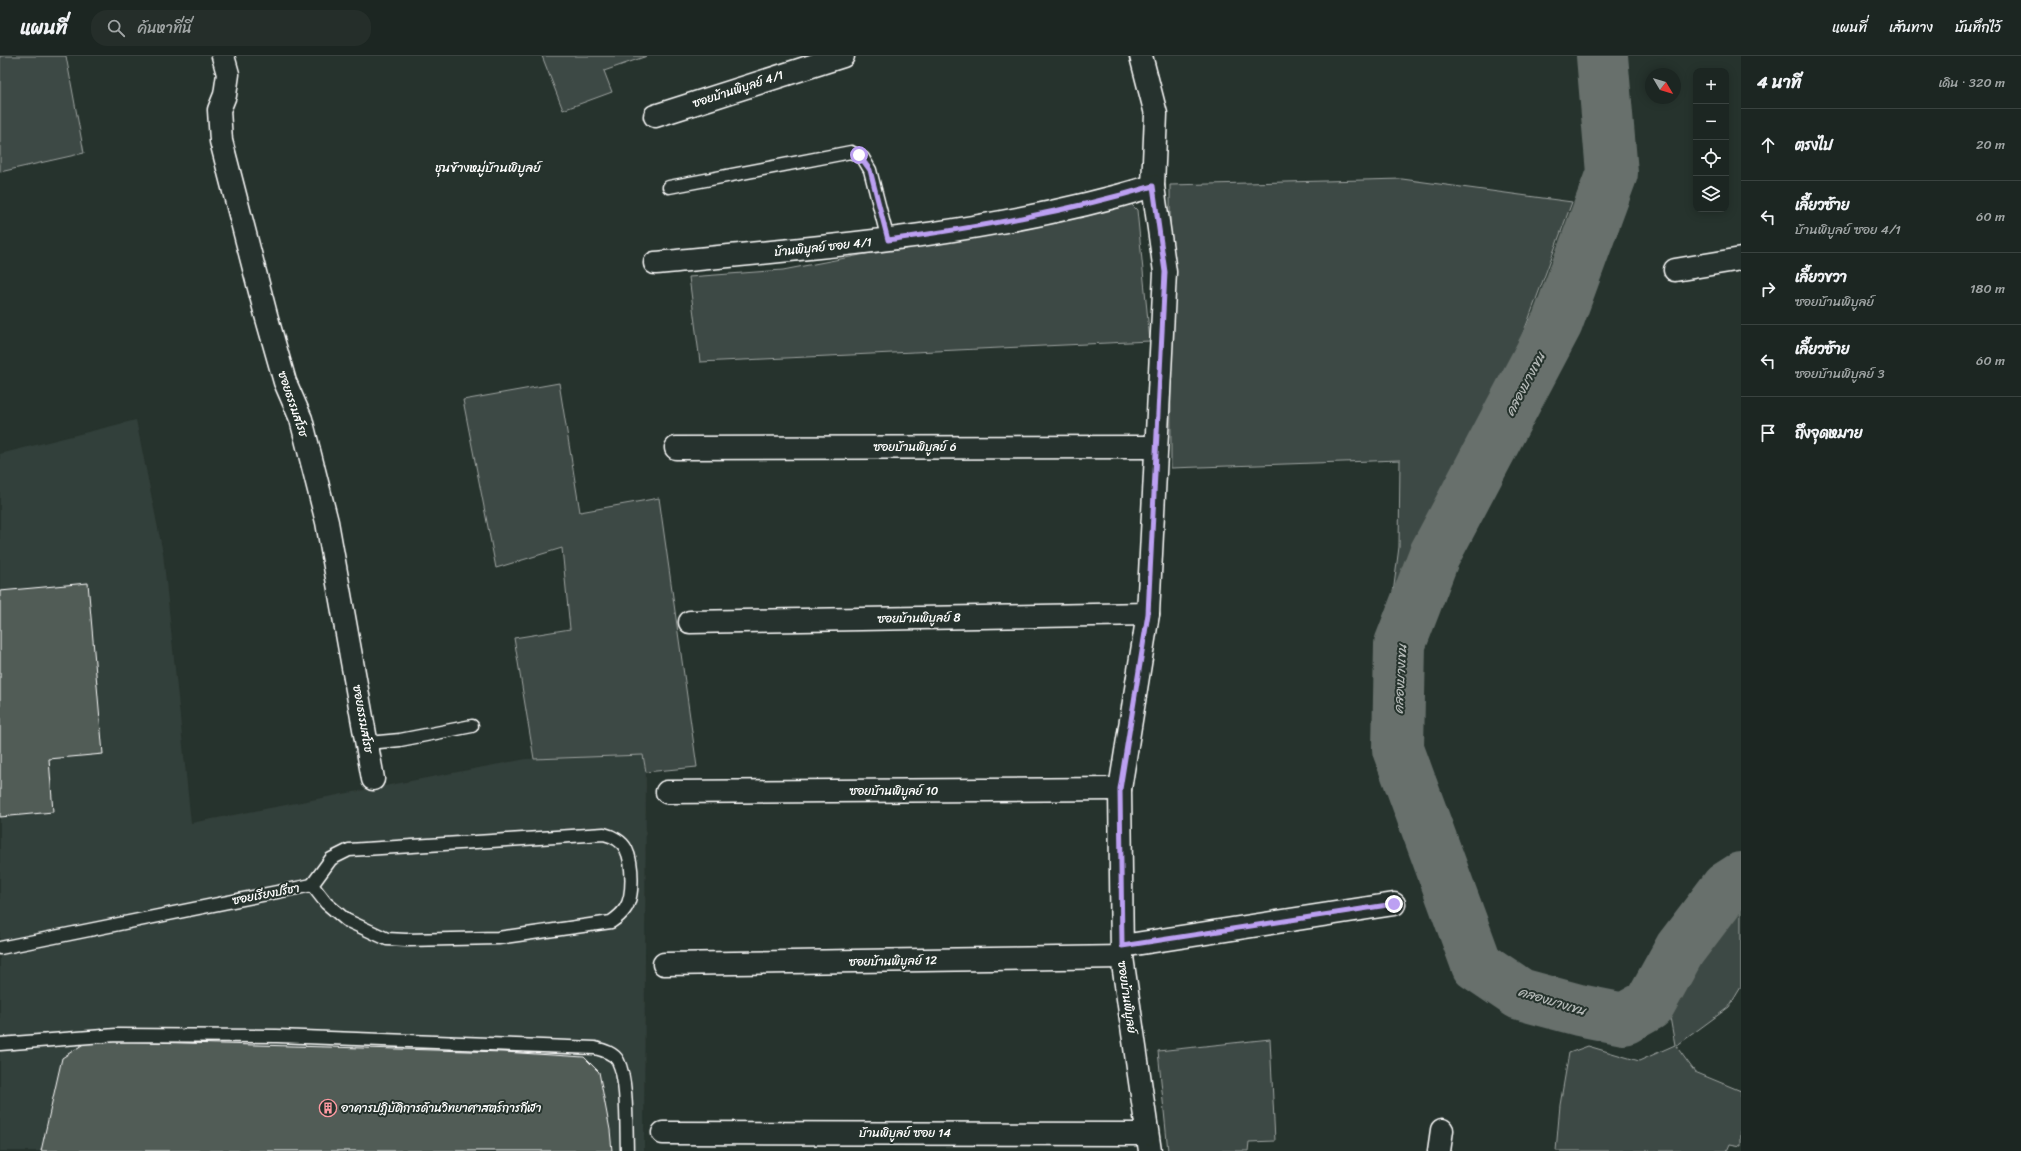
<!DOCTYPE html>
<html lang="th">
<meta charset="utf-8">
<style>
body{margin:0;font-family:Sriracha,"Playpen Sans Thai",sans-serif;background:#252e2a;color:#f1f3f6}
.controls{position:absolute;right:12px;top:12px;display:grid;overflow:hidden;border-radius:8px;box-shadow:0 2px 10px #0003}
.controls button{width:36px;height:36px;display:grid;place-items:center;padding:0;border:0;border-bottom:1px solid #3a4340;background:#1c2622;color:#f1f3f6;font:20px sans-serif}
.compass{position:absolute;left:1645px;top:12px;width:36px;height:36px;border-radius:50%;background:#1c2622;box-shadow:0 2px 10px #0003;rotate:128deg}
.stop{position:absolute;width:12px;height:12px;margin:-9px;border:3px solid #bca0f2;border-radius:50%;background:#fff}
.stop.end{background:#bca0f2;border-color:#fff;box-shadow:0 1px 4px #0008}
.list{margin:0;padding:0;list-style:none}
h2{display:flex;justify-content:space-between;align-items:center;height:52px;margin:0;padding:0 16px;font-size:17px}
h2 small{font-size:13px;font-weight:400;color:#a0a5a5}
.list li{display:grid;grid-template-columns:26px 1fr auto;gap:12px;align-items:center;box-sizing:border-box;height:72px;padding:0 16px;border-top:1px solid #3a4340}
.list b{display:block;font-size:15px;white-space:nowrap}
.list p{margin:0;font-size:13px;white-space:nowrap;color:#a0a5a5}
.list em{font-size:13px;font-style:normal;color:#a0a5a5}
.icon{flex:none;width:22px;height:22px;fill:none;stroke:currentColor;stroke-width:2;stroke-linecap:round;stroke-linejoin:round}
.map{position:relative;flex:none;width:1741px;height:1095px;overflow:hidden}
header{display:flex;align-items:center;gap:24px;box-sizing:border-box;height:56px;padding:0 20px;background:#1c2622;border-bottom:1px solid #3a4340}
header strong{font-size:19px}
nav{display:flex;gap:22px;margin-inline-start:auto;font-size:14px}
.search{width:280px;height:36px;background:#252e2a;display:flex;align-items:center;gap:10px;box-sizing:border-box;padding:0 14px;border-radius:16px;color:#a0a5a5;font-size:15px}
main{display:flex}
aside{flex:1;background:#1c2622}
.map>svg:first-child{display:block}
.built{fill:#333f3a}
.green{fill:#3e4944;stroke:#9ea4a2}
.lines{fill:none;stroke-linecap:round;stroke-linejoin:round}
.river{stroke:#67706c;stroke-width:52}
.building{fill:#515c57;stroke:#fff}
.lane-casing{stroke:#fff;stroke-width:15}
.street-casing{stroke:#fff;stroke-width:25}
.lane{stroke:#26332d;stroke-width:12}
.street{stroke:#26332d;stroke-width:22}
.route{stroke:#bca0f2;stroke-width:5}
.labels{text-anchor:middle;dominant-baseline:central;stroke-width:4;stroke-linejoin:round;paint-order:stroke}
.street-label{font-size:12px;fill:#fff;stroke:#26332d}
.poi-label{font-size:12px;fill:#fff;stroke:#26332d;text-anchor:start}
.neighbourhood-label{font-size:13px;fill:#fff;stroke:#26332d}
.water-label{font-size:13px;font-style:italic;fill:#b3b8b6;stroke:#26332d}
</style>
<header>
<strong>แผนที่</strong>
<div class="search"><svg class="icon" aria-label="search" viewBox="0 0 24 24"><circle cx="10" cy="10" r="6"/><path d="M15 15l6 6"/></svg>ค้นหาที่นี่</div>
<nav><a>แผนที่</a><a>เส้นทาง</a><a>บันทึกไว้</a></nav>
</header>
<main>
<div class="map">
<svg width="1741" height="1095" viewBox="0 0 1741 1095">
<rect width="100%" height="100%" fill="#26332d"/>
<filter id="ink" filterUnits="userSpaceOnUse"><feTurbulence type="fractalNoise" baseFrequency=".025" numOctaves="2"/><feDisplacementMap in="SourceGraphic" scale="8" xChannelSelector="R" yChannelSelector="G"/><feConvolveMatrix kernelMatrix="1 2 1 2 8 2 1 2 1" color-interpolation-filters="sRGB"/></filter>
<g filter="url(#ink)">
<!-- built -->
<polygon class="built" points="136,364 163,497 191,767 526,703 643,699 646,716 644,1095 0,1095 0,398"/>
<!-- green -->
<g class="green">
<polygon points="0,0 66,0 84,97 0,116"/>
<polygon points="542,0 647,0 604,15 612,36 563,54"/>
<polygon points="1402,123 1572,146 1528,265 1452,447 1402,546 1392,545 1399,491 1400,404 1171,412 1170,129"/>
<polygon points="1130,147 1137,154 1150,285 700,306 689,221 783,214"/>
<polygon points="559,327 580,456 659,442 697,711 646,716 643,699 534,703 514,582 570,573 562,492 496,512 463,344"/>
<polygon points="1741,839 1741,931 1729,951 1676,990 1695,1016 1741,1035 1741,1090 1730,1088 1727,1095 1556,1095 1560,1049 1569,997 1588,990 1639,1005 1675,989 1665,933 1711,864"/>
<polygon points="1270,983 1275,1085 1249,1086 1248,1095 1168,1095 1158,995"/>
</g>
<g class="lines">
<!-- river -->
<polyline class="river" points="1602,0 1612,117 1557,267 1434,500 1400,588 1398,693 1477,909 1520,938 1579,954 1624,963 1649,949 1680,893 1727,831 1741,822"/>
</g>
<!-- building -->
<g class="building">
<polygon points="88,527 103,698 49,703 53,756 0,761 0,535"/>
<polygon points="115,985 504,996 584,1001 599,1016 610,1074 612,1095 41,1095 62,1002 85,987"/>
</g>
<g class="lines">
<defs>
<g id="lane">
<polyline points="669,131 851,96 863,102 870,114 888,184"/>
<polyline points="368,687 400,684 472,670"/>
<path d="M604 778C612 780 622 785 626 793 633 807 634 841 625 853 621 859 617 862 611 866L498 882 406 884 387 883 346 864 326 847 312 829 331 803 349 794Z"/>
<polyline points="0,892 312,829"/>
<path d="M0 988 116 979 277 980 595 992C603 994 614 997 618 1005 628 1025 626 1071 627 1095"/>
</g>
<g id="street">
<polyline points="223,0 228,18 225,39 219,54 221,85 266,259 285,326 301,363 327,466 373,723"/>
<polyline points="1141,0 1156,58 1153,130 1165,216 1148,558 1120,733 1122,901 1150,1095"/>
<polyline points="655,60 843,0"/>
<path d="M655 207C823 191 991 179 1153 130"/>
<polyline points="1675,214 1741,203"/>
<polyline points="676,392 1155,391"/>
<polyline points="690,566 1148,558"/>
<polyline points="667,736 1120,733"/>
<polyline points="1122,890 1394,848"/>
<polyline points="664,908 1122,901"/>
<polyline points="663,1077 1146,1078"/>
<polyline points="1439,1095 1442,1074"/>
</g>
</defs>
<!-- lane casing -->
<use href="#lane" class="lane-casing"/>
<!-- street casing -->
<use href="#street" class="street-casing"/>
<!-- lane -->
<use href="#lane" class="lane"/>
<!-- street -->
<use href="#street" class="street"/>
</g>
</g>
<g class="lines" filter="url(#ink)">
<!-- route -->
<path class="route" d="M859 99 870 114 888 184C978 171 1066 156 1153 130L1165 216 1148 558 1120 733 1122 890 1394 848"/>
</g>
<!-- icons -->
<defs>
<symbol id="building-ring" viewBox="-11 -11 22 22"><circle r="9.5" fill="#26332d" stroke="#ff9aa2" stroke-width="1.5"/><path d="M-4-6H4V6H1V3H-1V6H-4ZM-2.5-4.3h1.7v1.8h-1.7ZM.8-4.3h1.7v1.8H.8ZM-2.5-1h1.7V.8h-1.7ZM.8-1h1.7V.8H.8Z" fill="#ff9aa2"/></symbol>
</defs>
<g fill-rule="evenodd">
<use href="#building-ring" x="318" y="1042" width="20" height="20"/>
</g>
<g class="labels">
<!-- street labels -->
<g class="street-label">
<text transform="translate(738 33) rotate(-18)">ซอยบ้านพิบูลย์ 4/1</text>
<text transform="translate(823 191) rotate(-6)">บ้านพิบูลย์ ซอย 4/1</text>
<text transform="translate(293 348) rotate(71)">ซอยธรรมสโรช</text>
<text x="915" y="391">ซอยบ้านพิบูลย์ 6</text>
<text transform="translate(919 562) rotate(-1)">ซอยบ้านพิบูลย์ 8</text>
<text transform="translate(363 663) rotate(80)">ซอยธรรมสโรช</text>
<text x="894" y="735">ซอยบ้านพิบูลย์ 10</text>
<text transform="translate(266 838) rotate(-11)">ซอยเรียงปรีชา</text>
<text transform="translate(893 905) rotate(-1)">ซอยบ้านพิบูลย์ 12</text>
<text transform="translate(1127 941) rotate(82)">ซอยบ้านพิบูลย์</text>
<text x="905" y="1077">บ้านพิบูลย์ ซอย 14</text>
</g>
<!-- poi labels -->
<g class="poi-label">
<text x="341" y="1052">อาคารปฏิบัติการด้านวิทยาศาสตร์การกีฬา</text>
</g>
<!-- neighbourhood labels -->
<g class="neighbourhood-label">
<text x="488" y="111">ชุนข้างหมู่บ้านพิบูลย์</text>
</g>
<!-- water labels -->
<g class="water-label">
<text transform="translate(1525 328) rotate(-62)">คลองบางเขน</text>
<text transform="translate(1400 623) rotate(-87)">คลองบางเขน</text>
<text transform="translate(1552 945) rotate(17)">คลองบางเขน</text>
</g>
</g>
</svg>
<div class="controls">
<button>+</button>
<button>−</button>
<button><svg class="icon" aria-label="locate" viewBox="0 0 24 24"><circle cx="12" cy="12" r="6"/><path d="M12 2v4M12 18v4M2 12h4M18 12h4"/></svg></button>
<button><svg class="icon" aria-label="layers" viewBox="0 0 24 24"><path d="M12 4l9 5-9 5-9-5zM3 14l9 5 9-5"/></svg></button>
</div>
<svg class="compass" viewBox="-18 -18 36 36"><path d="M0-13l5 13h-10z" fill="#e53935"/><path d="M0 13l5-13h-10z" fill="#a0a5a5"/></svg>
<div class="stop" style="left:859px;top:99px"></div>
<div class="stop end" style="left:1394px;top:848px"></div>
</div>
<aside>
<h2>4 นาที<small>เดิน · 320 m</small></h2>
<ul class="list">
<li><svg class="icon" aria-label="ahead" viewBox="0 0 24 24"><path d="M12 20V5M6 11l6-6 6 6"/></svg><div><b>ตรงไป</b></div><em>20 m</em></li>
<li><svg class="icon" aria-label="left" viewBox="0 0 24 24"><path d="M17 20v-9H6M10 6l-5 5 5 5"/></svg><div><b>เลี้ยวซ้าย</b><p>บ้านพิบูลย์ ซอย 4/1</p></div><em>60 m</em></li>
<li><svg class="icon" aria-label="right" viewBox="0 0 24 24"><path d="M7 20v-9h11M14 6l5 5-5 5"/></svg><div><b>เลี้ยวขวา</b><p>ซอยบ้านพิบูลย์</p></div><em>180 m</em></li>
<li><svg class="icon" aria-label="left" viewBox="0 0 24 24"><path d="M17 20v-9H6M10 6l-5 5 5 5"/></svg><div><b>เลี้ยวซ้าย</b><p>ซอยบ้านพิบูลย์ 3</p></div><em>60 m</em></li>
<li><svg class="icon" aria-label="arrive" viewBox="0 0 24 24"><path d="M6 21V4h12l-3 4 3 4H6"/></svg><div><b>ถึงจุดหมาย</b></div></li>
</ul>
</aside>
</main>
